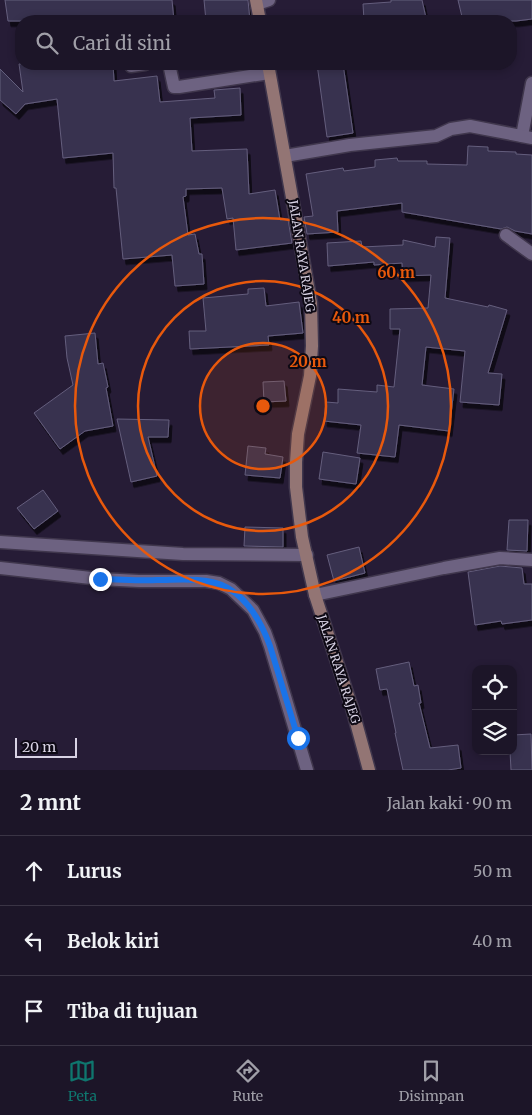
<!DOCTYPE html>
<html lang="id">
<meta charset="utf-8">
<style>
body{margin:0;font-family:Merriweather,serif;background:#251e30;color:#f1f3f6}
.controls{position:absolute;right:15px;bottom:15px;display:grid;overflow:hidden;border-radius:10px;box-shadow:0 2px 8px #0003}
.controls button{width:45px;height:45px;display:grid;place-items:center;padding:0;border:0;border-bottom:1px solid #3a3445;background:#1c1528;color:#f1f3f6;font:25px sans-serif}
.scale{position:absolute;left:15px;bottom:12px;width:62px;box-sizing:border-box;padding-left:5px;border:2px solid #d8d2e4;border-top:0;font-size:14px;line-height:18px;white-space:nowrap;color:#d8d2e4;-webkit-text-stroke:4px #0d0914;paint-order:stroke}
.stop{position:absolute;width:15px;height:15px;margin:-11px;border:4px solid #1a73e8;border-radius:50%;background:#fff}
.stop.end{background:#1a73e8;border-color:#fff;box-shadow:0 1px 5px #0008}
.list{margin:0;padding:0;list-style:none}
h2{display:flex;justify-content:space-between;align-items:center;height:65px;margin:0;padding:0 20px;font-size:21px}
h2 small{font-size:16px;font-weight:400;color:#a09fa8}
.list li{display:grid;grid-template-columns:32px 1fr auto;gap:15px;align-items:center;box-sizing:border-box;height:70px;padding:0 20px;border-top:1px solid #3a3445}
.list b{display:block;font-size:19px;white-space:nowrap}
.list em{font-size:16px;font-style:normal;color:#a09fa8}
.icon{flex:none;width:28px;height:28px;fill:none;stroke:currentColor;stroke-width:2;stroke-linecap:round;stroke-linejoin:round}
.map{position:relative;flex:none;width:532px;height:770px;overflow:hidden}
.search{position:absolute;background:#1c1528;box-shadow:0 2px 8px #0003;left:15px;right:15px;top:15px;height:55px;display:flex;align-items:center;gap:12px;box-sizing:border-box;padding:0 18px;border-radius:20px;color:#a09fa8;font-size:19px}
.sheet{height:275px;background:#1c1528}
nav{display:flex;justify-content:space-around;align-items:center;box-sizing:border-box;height:70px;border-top:1px solid #3a3445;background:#1c1528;font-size:14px;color:#a09fa8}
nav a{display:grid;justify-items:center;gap:2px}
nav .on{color:#0f766e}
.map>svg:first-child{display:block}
.building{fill:#39324f;stroke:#645e7d;filter:url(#shadow)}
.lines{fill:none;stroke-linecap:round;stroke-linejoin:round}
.street-casing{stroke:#40374d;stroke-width:15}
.secondary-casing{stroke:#40374d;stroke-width:15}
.street{stroke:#6d6281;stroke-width:12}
.secondary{stroke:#937574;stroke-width:12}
.route{stroke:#1a73e8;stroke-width:6}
.ring{fill:none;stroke:#e8590c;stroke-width:2.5}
.labels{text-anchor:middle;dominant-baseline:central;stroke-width:4;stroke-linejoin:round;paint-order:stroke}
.street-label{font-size:12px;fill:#d8d2e4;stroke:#0d0914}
.centre{fill:#e8590c;stroke:#0d0914;stroke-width:2.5}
.ring-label{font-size:15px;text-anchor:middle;font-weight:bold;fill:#e8590c;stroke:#0d0914;stroke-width:4;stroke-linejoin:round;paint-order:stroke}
</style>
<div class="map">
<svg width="532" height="770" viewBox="0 0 532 770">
<defs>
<filter id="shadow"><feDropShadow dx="3" dy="5.5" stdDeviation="0" flood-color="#0009"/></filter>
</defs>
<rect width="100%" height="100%" fill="#261c36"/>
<!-- building -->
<g class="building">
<polygon points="5,0 172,0 174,21 8,21"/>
<polygon points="204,0 248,0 250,21 206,21"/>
<polygon points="391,0 422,0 426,18 407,21 364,21 363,4 391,2"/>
<polygon points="458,0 532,0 532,19 516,21 463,21"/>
<polygon points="19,64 113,64 114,81 157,76 160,102 215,98 214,90 240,88 241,115 190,118 192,151 247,149 249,194 275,190 280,220 288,219 292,243 236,250 233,218 227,219 222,188 186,189 186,196 183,197 188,235 195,234 199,254 202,254 204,284 175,286 172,255 123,259 116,188 114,188 113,153 63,158 57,99 25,104 16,114 0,100 0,69 23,92"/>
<polygon points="317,64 343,64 353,133 327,137"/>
<polygon points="468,146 488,147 488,151 516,152 516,154 532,155 532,234 515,231 507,227 501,229 402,212 402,203 337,211 338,232 307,234 304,217 313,216 306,174 343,168 344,171 375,167 375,160 397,158 398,161 427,161 427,164 467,165"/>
<polygon points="436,237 450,238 445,298 488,307 489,305 507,310 488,373 502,374 499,405 460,402 465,351 426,347 422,385 454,389 449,431 399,425 395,457 357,453 361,425 324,421 326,402 338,403 338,389 377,392 377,385 394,387 400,329 390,329 390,309 428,308 431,275 403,276 402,263 374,265 374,262 328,266 327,243 361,241 362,247 403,245 403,240 435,247"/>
<polygon points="264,288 266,306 299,302 303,333 268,336 269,345 190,349 189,331 206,331 203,298 248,294 248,289"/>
<polygon points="95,333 98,364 103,363 108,387 106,388 113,426 85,431 60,449 34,413 73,385 67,358 65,336"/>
<polygon points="284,381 286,401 264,402 263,382"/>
<polygon points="117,419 169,420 168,437 148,437 157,476 131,482"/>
<polygon points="248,446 266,448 265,454 283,457 280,478 245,475"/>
<polygon points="323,452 360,458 356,484 319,479"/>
<polygon points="43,490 58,511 34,529 17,508"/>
<polygon points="509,520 528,520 527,551 507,550"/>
<polygon points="245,527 283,528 283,547 244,546"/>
<polygon points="359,547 365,573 334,581 327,555"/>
<polygon points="500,566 522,568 524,584 532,584 532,620 502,624 501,621 475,625 468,572"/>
<polygon points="409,662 414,686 418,685 421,703 419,703 430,748 458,745 461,768 448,770 403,770 395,733 396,733 387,689 380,690 376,669"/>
<polygon points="531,734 532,770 511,770 510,751 513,751 513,735"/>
</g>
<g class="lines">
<defs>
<g id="street">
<polyline points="257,4 269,0"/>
<polyline points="169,64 174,87 179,87 269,73"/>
<polyline points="131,66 145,64"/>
<polyline points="522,136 532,83"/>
<polyline points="285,156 350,145 436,136 451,129 470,126 532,138"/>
<polyline points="506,235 532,254"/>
<polyline points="0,542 183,554 307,555"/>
<polyline points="0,568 100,579 139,581 206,581 219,583 231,589 253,610 265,632 270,646 307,770"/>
<polyline points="315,595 444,568 500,558 532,560"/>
</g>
<g id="secondary">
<polyline points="256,0 260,21"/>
<polyline points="268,64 311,303 312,346 310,376 298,434 296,462 296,487 302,537 315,595 352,708 369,770"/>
</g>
</defs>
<!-- street casing -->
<use href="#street" class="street-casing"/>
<!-- secondary casing -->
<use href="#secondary" class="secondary-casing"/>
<!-- street -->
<use href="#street" class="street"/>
<!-- secondary -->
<use href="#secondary" class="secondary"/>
</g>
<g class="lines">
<!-- route -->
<path class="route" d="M100 579C119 579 138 581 157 580 173 580 191 578 207 581 241 586 259 616 270 646L298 738"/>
</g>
<!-- distance rings -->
<circle cx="263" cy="406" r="63" fill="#e8590c" fill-opacity=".12"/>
<g class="ring">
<circle cx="263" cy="406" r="63"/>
<circle cx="263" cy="406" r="125"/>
<circle cx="263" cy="406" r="188"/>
</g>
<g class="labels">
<!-- street labels -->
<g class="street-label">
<text transform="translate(302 256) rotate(81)">JALAN RAYA RAJEG</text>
<text transform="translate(339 669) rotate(72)">JALAN RAYA RAJEG</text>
</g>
</g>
<circle cx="263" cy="406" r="8" class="centre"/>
<g class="ring-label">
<text x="396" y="278">60 m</text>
<text x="351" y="323">40 m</text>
<text x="308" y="367">20 m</text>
</g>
</svg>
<div class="controls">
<button><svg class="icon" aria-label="locate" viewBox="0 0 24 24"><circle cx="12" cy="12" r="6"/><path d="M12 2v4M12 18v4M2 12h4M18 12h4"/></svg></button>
<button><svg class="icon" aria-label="layers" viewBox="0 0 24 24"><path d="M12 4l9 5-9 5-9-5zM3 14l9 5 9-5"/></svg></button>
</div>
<div class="scale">20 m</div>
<div class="stop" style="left:298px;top:738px"></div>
<div class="stop end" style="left:100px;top:579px"></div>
<div class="search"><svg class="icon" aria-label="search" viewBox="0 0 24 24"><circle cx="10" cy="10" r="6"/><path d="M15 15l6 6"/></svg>Cari di sini</div>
</div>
<section class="sheet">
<h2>2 mnt<small>Jalan kaki · 90 m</small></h2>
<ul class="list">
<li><svg class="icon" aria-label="ahead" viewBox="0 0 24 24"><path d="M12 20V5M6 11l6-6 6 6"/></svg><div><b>Lurus</b></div><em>50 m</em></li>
<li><svg class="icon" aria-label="left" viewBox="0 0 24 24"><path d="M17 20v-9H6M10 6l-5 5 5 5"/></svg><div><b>Belok kiri</b></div><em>40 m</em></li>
<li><svg class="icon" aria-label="arrive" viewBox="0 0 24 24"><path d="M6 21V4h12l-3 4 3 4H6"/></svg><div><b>Tiba di tujuan</b></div></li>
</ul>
</section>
<nav>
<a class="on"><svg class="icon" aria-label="map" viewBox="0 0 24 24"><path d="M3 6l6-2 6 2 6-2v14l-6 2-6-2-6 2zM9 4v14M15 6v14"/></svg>Peta</a>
<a><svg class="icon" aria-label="directions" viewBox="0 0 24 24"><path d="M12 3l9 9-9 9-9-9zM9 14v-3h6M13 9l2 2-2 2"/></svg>Rute</a>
<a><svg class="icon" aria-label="saved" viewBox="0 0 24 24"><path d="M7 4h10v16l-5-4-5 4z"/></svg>Disimpan</a>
</nav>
